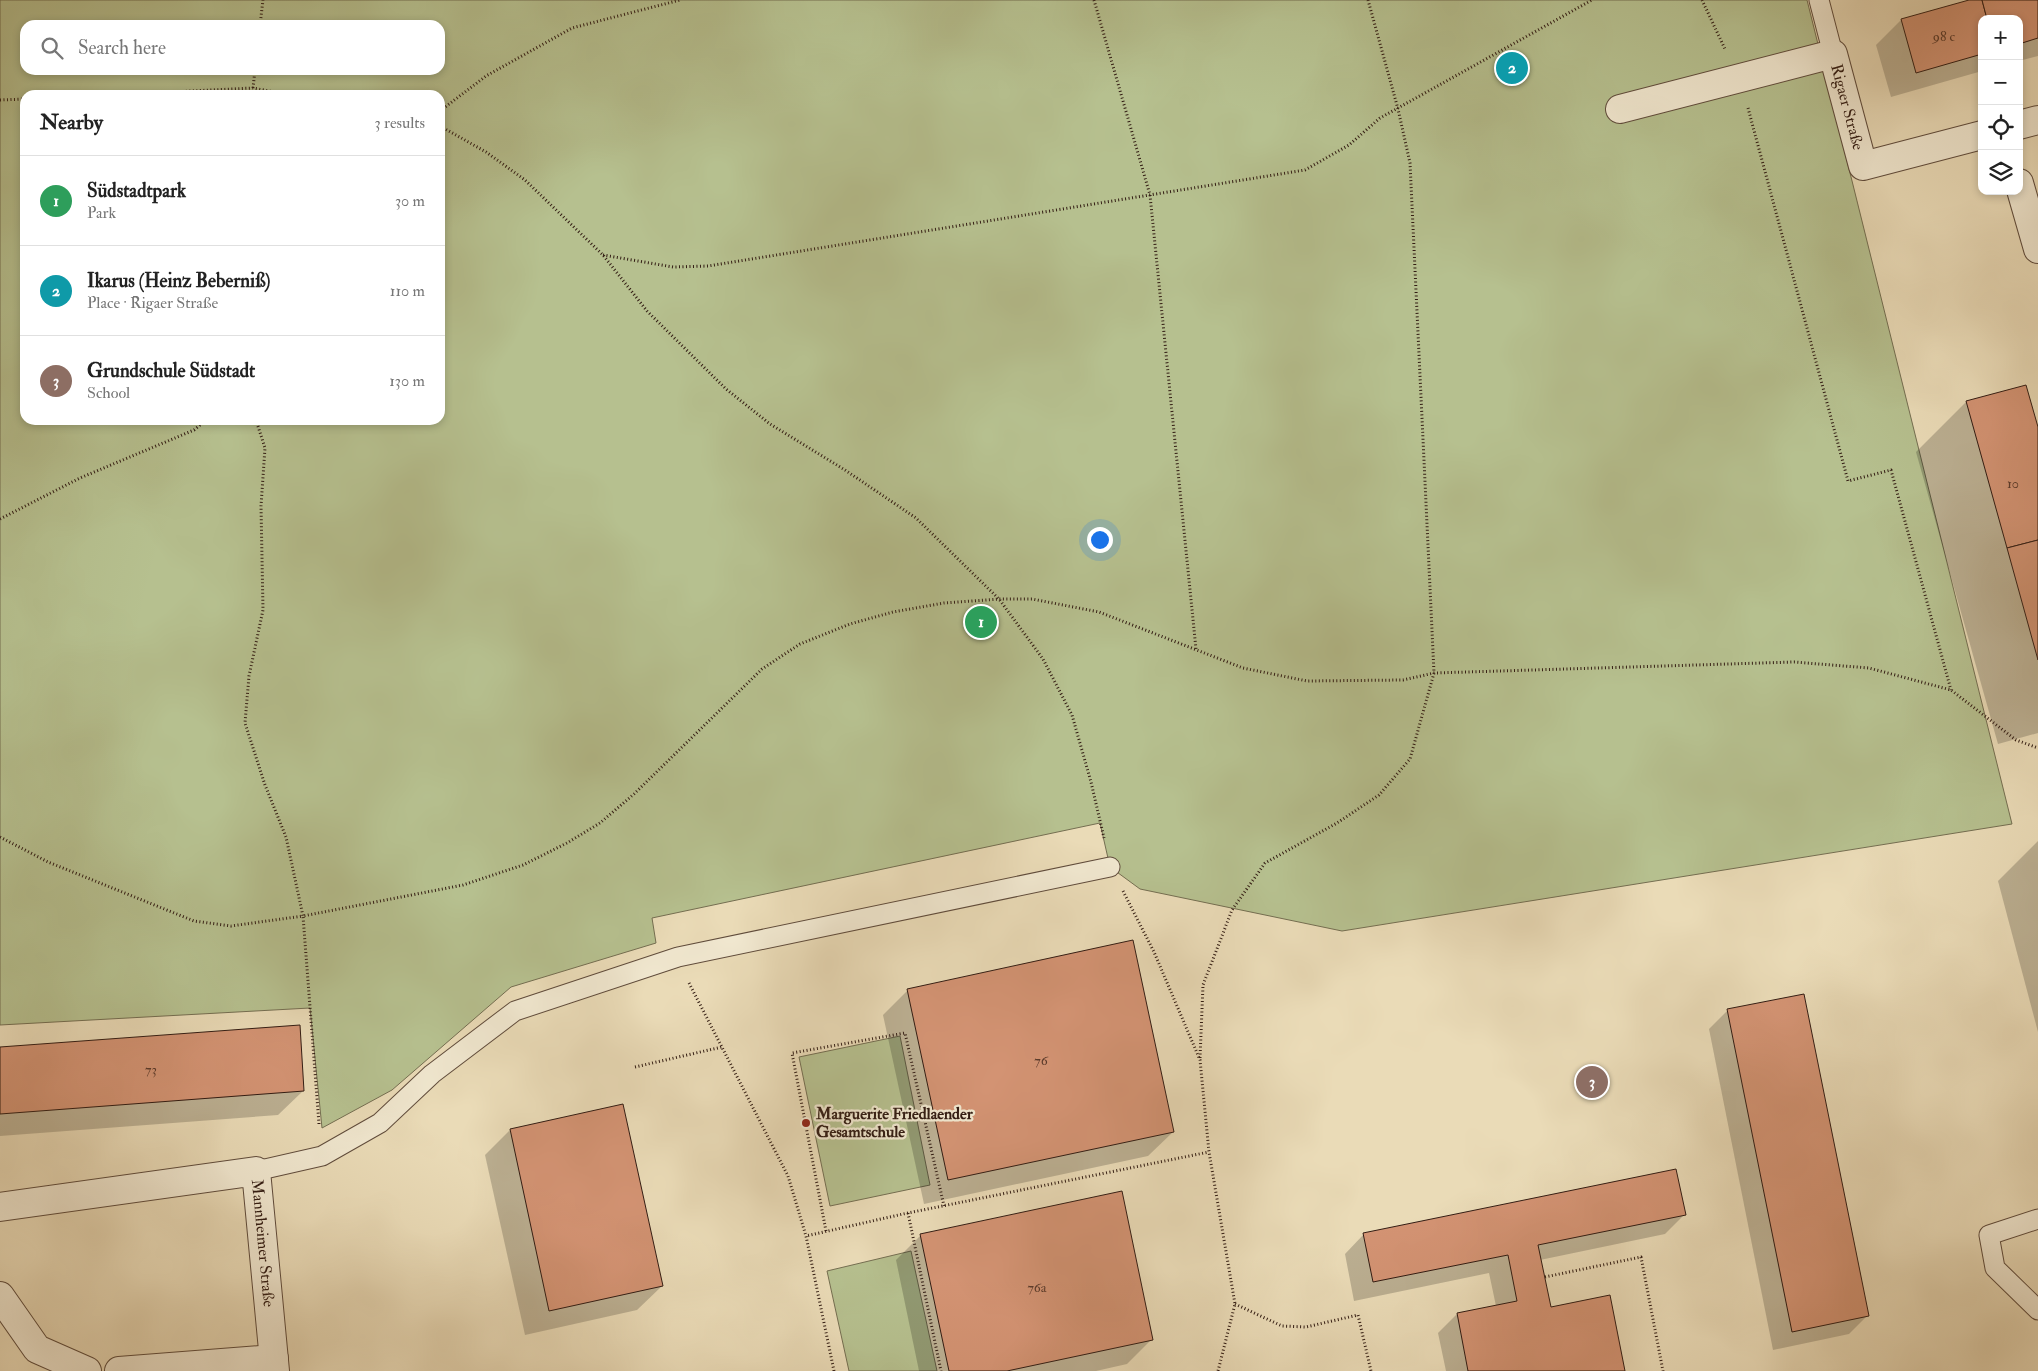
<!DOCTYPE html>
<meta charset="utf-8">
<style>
body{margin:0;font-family:"IM FELL Double Pica",serif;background:#f6f6f6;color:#222}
.controls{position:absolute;right:15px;top:15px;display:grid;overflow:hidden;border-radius:10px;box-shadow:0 2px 8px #0003}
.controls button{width:45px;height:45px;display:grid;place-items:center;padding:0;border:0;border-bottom:1px solid #e0e0e0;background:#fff;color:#222;font:25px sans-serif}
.you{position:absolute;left:1099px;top:539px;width:18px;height:18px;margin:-12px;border:4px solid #fff;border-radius:50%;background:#1a73e8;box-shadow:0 0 0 8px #1a73e833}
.badge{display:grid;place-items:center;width:32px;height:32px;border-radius:50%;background:#db2777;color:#fff;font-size:16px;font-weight:700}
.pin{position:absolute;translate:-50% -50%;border:2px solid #fff;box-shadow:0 1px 5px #0006}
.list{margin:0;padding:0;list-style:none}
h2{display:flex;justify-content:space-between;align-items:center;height:65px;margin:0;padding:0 20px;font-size:21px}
h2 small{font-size:16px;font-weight:400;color:#767676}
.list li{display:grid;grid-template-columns:32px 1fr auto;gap:15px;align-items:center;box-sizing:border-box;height:90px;padding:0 20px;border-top:1px solid #e0e0e0}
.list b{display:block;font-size:19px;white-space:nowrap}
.list p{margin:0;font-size:16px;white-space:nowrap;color:#767676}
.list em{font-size:16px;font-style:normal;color:#767676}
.icon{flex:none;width:28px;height:28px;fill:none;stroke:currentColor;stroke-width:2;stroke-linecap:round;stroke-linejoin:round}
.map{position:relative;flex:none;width:2038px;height:1371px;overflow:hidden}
.search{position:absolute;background:#fff;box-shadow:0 2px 8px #0003;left:20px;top:20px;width:425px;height:55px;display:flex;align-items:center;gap:12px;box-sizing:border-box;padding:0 18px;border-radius:15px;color:#767676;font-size:19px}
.panel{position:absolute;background:#fff;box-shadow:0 2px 8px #0003;left:20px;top:90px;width:425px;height:335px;border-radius:15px}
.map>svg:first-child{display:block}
.green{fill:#b6c08f;stroke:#746e51;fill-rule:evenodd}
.shadow{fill:#0003}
.building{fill:#d39373;stroke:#321c13}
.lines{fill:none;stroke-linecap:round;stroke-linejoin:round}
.lane-casing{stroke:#604c3c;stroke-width:21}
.street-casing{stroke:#604c3c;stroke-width:30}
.path{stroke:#321c13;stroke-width:3;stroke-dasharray:1 2.5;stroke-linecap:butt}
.lane{stroke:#f1e8d0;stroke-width:19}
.street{stroke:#f1e8d0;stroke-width:28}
.poi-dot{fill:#8f2418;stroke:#f1e8d0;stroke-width:2}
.labels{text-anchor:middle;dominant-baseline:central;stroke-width:4.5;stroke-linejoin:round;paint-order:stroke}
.number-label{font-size:14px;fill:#5a3a2b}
.street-label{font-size:16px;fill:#321c13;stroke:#f1e8d0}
.poi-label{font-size:16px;font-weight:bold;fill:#321c13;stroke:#f1e8d0;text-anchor:start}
</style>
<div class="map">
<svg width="2038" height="1371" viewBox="0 0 2038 1371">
<rect width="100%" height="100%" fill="#eadbb7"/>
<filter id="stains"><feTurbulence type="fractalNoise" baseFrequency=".004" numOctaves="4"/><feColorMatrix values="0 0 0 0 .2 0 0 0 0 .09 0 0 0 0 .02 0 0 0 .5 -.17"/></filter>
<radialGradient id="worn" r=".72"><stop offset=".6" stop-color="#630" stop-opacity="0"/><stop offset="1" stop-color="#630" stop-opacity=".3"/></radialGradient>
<!-- green -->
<g class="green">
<path d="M0 0H1807L2012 824 1342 931 1140 889 1110 867 1100 823 652 918 656 943 511 987 392 1090 322 1128 310 1008 0 1025ZM25 25H440V70H25ZM25 95H440V420H25Z"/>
<polygon points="900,1036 930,1185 830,1206 799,1057"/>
<polygon points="911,1251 937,1371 849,1371 827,1271"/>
</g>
<!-- shadow -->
<g class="shadow">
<polygon points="1973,0 2038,0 2038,56 2019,61 2019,19 1982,19 1982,71 1891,97 1876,45 1901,20"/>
<polygon points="1966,402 2038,432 2038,733 1998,744 1916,452"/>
<polygon points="2038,841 2038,1032 1998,881"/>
<polygon points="908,990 1173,1132 1148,1156 924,1204 883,1015"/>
<polygon points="1728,1010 1868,1315 1849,1334 1773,1350 1709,1029"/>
<polygon points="0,1048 303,1091 278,1115 0,1136"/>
<polygon points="510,1130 662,1286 637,1310 525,1335 485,1155"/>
<polygon points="1684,1215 1665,1234 1540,1260 1550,1309 1624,1371 1446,1371 1438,1333 1457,1314 1496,1306 1489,1273 1354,1301 1345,1254 1364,1234"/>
<polygon points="921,1235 1152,1339 1127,1364 1096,1371 919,1371 896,1260"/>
</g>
<!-- building -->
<g class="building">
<polygon points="1969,0 1982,0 1987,19 1982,19 1982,54 1916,73 1901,19"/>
<polygon points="1982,0 2038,0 2038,38 2019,44 2019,19 1987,19"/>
<polygon points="2026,385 2038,427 2038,540 2007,548 1966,401"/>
<polygon points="2038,540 2038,660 2007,548"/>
<polygon points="1133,940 1174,1132 948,1180 907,989"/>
<polygon points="1804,994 1869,1316 1792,1332 1727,1009"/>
<polygon points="300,1025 304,1091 0,1114 0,1047"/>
<polygon points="623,1104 663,1286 549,1311 510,1129"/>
<polygon points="1676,1169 1686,1215 1538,1245 1551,1307 1610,1295 1625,1371 1468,1371 1457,1313 1517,1301 1508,1255 1373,1282 1363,1233"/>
<polygon points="1122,1191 1153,1340 1007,1371 949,1371 920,1234"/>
</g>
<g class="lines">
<defs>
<g id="lane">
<polyline points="1819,0 1833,54"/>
<polyline points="256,1171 322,1156 380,1123 432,1074 515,1011 678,957 1110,867"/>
<polyline points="2038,1219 1989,1235 1995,1268 2038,1310"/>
</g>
<g id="street">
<path id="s1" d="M1620 109 1833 54 1863 166 1982 135"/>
<polyline points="2019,125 2038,120"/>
<polyline points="2019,183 2038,249"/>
<path id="s2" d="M0 1207 256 1171 275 1371"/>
<polyline points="0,1296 37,1349 87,1371"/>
<polyline points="119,1371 274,1359"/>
</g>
</defs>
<!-- lane casing -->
<use href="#lane" class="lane-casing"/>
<!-- street casing -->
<use href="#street" class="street-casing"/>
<!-- path -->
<g class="path">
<polyline points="1094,0 1150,195 1196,649"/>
<polyline points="1702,0 1725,49"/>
<polyline points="260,25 263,0"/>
<polyline points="253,88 255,70"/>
<polyline points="109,95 253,88 290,95"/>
<polyline points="0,100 25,99"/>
<polyline points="1748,108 1848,481 1891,470 1951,690"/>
<polyline points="440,111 486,76 572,28 680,0"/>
<polyline points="440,126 486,152 525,180 603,255 647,311 726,389 770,424 845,470 916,518 999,599 1043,659 1072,715 1091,782 1104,838"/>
<polyline points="603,255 673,267 708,266 1305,170 1349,145 1380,118 1592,0"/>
<polyline points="0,519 80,478 194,430 206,420"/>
<polyline points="0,837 48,862 194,921 231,926 303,916 286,837 265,785 245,723 249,676 263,610 261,506 265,448 256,420"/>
<polyline points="1123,891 1154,952 1200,1060 1209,1152 1235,1304 1218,1371"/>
<polyline points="689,983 788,1176 806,1236"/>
<polyline points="1200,1058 1203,985 1232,910 1265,863 1337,823 1379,795 1410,759 1434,673 1410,163 1398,109 1368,0"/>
<polyline points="635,1067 722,1047"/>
<polyline points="319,1124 303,916 463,885 523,865 567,843 600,823 634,794 762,669 800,644 850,624 893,612 944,603 999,599 1032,599 1099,612 1243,668 1307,681 1403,680 1434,673 1794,662 1869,668 1951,690 2016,740 2038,748"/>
<polyline points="908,1213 941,1371"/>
<polyline points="826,1231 792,1053 905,1033 944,1206"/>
<polyline points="1545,1277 1641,1257 1663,1371"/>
<polyline points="1235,1304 1282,1326 1306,1327 1358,1315 1371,1371"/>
<polyline points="834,1371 806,1236 903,1214 1209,1152"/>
</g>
<!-- lane -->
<use href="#lane" class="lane"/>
<!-- street -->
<use href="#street" class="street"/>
</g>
<!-- markers -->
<circle class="poi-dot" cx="806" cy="1123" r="5"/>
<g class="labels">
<!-- number labels -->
<g class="number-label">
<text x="1944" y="36">98 c</text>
<text x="2013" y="483">10</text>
<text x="1041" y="1060">76</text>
<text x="151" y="1069">73</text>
<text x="1037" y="1287">76a</text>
</g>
<!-- street labels -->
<g class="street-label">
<text stroke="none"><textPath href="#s1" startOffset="275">Rigaer Straße</textPath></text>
<text stroke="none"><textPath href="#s2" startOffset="331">Mannheimer Straße</textPath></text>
</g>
<!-- poi labels -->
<g class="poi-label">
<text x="816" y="1114">Marguerite Friedlaender<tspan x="816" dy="18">Gesamtschule</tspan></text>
</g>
</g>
<rect width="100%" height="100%" filter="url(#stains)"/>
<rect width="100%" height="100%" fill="url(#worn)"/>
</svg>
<div class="controls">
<button>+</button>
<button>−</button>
<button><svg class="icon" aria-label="locate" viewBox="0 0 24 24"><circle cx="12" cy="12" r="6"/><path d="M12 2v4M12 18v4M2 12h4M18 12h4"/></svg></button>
<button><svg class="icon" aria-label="layers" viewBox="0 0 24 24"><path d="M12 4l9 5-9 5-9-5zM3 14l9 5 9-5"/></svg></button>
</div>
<div class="you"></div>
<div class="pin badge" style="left:981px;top:622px;background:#2e9e5b">1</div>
<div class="pin badge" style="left:1512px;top:68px;background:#0f9aa8">2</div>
<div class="pin badge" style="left:1592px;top:1082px;background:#8d6e63">3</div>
<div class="search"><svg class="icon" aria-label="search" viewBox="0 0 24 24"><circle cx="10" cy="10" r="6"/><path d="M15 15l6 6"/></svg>Search here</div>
<section class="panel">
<h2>Nearby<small>3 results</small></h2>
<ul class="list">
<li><span class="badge" style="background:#2e9e5b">1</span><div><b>Südstadtpark</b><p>Park</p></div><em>30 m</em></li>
<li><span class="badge" style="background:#0f9aa8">2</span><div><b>Ikarus (Heinz Beberniß)</b><p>Place · Rigaer Straße</p></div><em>110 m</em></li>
<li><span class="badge" style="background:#8d6e63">3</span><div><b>Grundschule Südstadt</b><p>School</p></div><em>130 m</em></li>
</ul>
</section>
</div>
